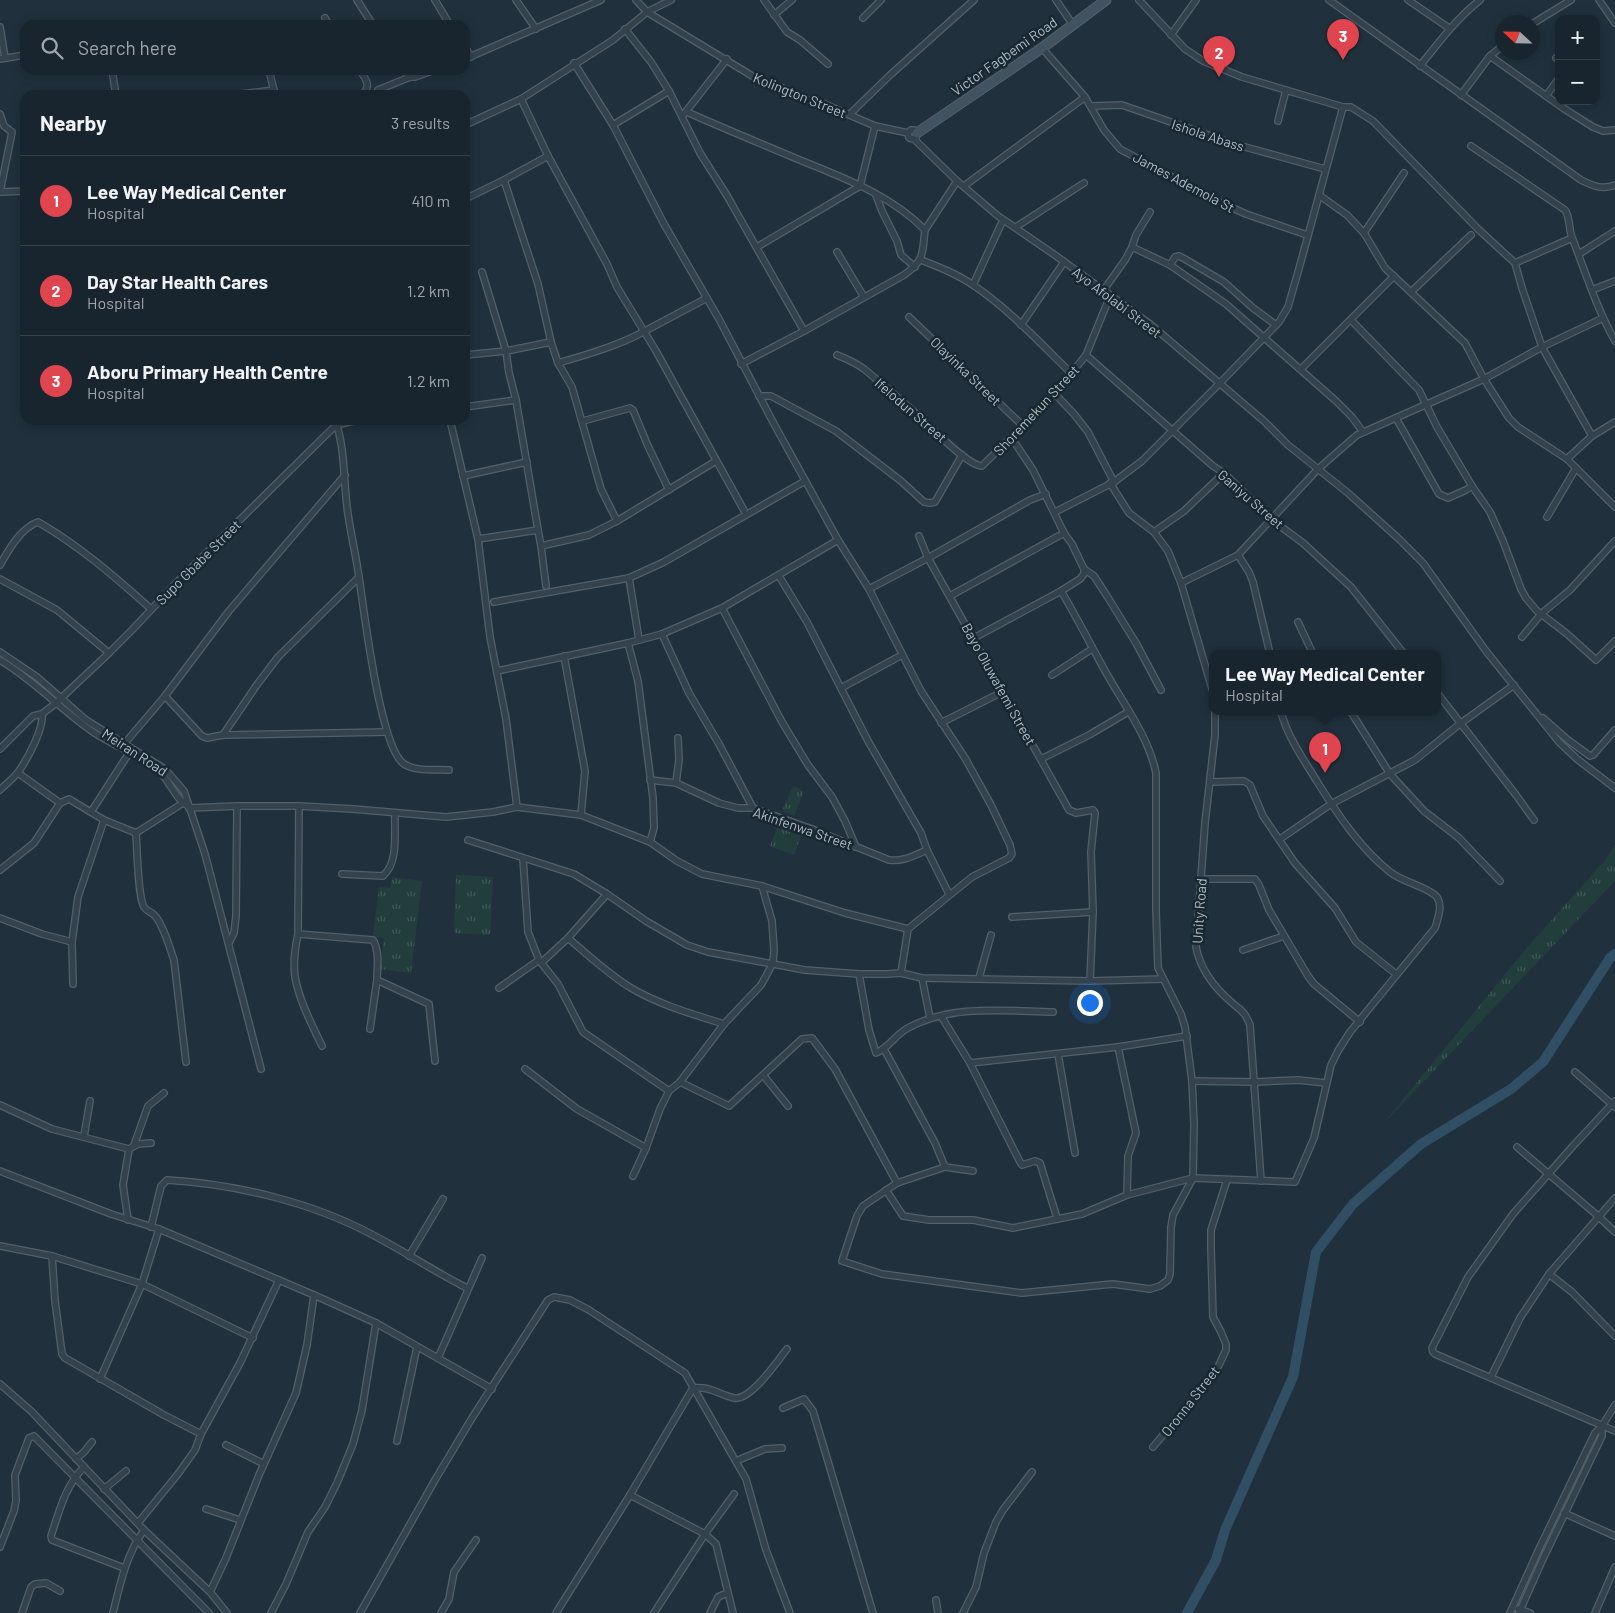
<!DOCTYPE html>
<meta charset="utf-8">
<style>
body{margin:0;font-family:Barlow,sans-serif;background:#25313a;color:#f1f3f6}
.controls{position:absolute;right:15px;top:15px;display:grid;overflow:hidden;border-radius:10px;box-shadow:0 2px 12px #0003}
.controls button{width:45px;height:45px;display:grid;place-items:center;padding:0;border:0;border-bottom:1px solid #36424a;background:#18252e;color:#f1f3f6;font:25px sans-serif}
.compass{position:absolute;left:1495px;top:15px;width:45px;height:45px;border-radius:50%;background:#18252e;box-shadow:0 2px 12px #0003;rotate:292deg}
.you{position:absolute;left:1089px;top:1002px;width:18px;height:18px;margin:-12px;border:4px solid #fff;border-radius:50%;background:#1a73e8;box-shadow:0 0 0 8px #1a73e833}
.badge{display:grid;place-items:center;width:32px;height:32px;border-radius:50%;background:#7dc7ff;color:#fff;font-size:16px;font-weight:700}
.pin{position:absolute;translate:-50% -41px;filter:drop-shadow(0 1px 2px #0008)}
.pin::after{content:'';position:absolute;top:26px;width:18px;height:15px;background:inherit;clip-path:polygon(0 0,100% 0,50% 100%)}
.popup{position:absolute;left:1209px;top:650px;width:232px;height:65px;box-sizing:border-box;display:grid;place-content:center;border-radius:10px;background:#18252e;filter:drop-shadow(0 1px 4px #0005);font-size:16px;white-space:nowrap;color:#9fa5aa}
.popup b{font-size:19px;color:#f1f3f6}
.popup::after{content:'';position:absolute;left:50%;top:100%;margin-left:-10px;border:10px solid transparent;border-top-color:#18252e}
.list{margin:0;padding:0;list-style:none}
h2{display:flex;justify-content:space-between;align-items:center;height:65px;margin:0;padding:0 20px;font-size:21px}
h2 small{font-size:16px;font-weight:400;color:#9fa5aa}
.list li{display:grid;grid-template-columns:32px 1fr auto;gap:15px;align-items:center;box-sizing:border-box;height:90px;padding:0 20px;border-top:1px solid #36424a}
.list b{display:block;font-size:19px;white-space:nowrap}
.list p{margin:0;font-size:16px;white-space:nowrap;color:#9fa5aa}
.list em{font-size:16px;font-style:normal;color:#9fa5aa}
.icon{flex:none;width:28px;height:28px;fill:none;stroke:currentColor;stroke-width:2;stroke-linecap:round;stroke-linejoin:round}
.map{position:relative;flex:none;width:1615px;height:1613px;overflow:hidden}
.search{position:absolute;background:#18252e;box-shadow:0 2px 12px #0003;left:20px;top:20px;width:450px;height:55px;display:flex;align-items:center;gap:12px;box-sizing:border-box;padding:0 18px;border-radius:15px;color:#9fa5aa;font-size:19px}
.panel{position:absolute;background:#18252e;box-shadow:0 2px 12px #0003;left:20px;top:90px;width:450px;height:335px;border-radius:15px}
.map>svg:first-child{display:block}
.grass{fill:url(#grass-tufts)}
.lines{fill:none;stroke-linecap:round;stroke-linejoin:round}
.river{stroke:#304e64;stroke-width:10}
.street-casing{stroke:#52606a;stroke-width:8}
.secondary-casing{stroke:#52606a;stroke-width:11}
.street{stroke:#34424d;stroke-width:5.5}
.secondary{stroke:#415260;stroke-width:9}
.labels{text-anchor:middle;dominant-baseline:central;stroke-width:5;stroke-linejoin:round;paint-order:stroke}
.street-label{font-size:14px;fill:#afbdc9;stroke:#192731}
</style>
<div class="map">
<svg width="1615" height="1613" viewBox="0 0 1615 1613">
<defs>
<pattern id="grass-tufts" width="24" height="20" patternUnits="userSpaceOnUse" patternTransform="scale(1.25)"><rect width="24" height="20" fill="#223e3c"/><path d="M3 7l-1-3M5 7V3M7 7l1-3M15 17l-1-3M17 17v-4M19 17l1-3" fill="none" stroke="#405857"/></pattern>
</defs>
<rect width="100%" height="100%" fill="#20313d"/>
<!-- grass -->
<g class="grass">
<polygon points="793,786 804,791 794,816 782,811"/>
<polygon points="780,820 804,829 794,855 770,846"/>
<polygon points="1615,845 1615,881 1383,1124 1525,950 1606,859"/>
<polygon points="456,875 493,877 490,935 454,933"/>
<polygon points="392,877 422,881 411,973 380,969 384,938 373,936 379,887 390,888"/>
</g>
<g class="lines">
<!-- river -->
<polyline class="river" points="1187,1613 1216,1560 1225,1530 1293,1377 1316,1252 1353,1204 1421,1144 1511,1089 1543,1062 1610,958 1615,954"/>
<defs>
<g id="street">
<polyline points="357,0 373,25"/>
<polyline points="435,0 450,25"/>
<polyline points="516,0 536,29"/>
<polyline points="636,0 647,12 754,77 788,90 807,100 815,100 875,126 908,133"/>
<polyline points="764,0 787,32 800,40 828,64"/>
<polyline points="1056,0 1073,25"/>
<polyline points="1139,0 1185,49 1203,61 1242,77 1343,107 1351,107 1373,121 1478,229 1515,263 1522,288 1542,347 1592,436"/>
<path d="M1329 0 1581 180C1593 186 1602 190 1615 185"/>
<polyline points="1408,0 1449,28"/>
<polyline points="1599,0 1615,23"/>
<polyline points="774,15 792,0"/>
<polyline points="325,18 329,25"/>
<polyline points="863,18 881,0"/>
<polyline points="1532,24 1571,0"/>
<polyline points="0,27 5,58"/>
<polyline points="625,29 651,62 669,91 700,153 726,194 804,331"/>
<polyline points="1171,35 1196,0"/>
<polyline points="465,47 471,57"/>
<polyline points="1042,48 1085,97 1104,130 1120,149 1215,200 1246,214 1307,235"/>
<polyline points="1490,56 1563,108 1593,127 1603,131 1615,130"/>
<polyline points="1556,58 1559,60"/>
<polyline points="0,59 25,55"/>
<polyline points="465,59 601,0"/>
<polyline points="574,63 613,125 664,224 719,319 774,424 838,540 869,589 921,691 965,758 991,805 1010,845 1012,854 1009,858 972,877 908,929 901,973"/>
<path d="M1420 66C1439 42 1456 19 1480 0"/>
<polyline points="112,70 116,95"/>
<polyline points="269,70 275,95"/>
<path d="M360 70C366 80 372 86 362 95"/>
<polyline points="403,70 410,77"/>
<polyline points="378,90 410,77 415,77 435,70"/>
<polyline points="233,95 274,90"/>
<polyline points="1461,95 1490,56 1502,46"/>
<polyline points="1546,96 1559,78"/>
<polyline points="521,99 548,156 607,264 617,287 656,351 746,514"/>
<polyline points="1092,106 1122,105 1234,144 1325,169"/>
<path d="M687 112C723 128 759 143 795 158 841 177 890 194 925 230 922 254 925 260 904 275L804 331 741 364"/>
<polyline points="0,114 4,126 12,132 0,192"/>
<polyline points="684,114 727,59"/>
<polyline points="850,114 889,76 974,0"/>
<polyline points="1278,121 1286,90"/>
<polyline points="465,125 521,99 613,40 647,12 671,0"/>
<polyline points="613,125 669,91"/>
<polyline points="914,139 916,138 917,133 914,130 911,130 908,133 909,138 914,139 957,181 998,216 1052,253 1150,324 1265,422 1288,445 1348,493 1399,539 1423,563 1486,651 1559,742 1577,759 1615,788"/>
<path d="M1471 146 1565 210C1571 219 1568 230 1573 240 1586 274 1597 309 1615 341"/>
<path d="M504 180 538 284 551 342 558 363C586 355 620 345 645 331 666 320 686 309 707 298"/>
<polyline points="964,186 1085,97"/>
<polyline points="0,192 25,191"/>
<polyline points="876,195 882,211 897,241 901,255 915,267"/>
<polyline points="1319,195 1347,215 1364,233 1385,268 1465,343 1484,379 1509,418 1518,427 1567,459 1615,507"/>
<polyline points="465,199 504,180 548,156"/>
<polyline points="1016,227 1084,183"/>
<polyline points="925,230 957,181"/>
<polyline points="1364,233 1404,173"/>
<polyline points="757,247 860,186 875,126"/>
<polyline points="1132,247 1170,265 1226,304 1336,401 1352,417 1363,432"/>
<polyline points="837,252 864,297"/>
<polyline points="1579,254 1615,231"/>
<path d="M921 260C939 267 957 274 973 285 1009 309 1041 344 1071 373"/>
<polyline points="1515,263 1572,238"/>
<polyline points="1170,265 1175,257 1179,256 1183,258 1224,282 1253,308 1276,325"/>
<polyline points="973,285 1003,220"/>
<polyline points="1592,290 1615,281"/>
<polyline points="1103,291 1125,260 1132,247 1136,235 1150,212"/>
<polyline points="1411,292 1471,235"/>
<polyline points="909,317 1022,425"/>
<polyline points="1351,320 1419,390 1437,427 1472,486 1490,512 1503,541 1521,589 1526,598 1537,611 1566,633 1596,660 1615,641"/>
<polyline points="1021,325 1064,262"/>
<polyline points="465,355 506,351 482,272"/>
<path d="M837 355C847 359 856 363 864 369 880 382 896 396 911 409 925 421 967 466 982 466L1055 394 1086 355 1110 296"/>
<polyline points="1086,355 1213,466 1224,473 1272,520 1303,543 1351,587 1404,654"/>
<polyline points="558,363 572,387 601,489 617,521"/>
<polyline points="1301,369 1394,276"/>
<polyline points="1055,394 1074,414 1088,432 1114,482"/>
<polyline points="759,396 771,396 836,431 901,481 924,502 930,503 935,502 962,455"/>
<polyline points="465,407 516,400"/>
<polyline points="1396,418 1439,494 1448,498 1466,490 1472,486"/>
<path d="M335 420C346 450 343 483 348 514 351 535 356 556 359 577 364 610 380 748 404 764 417 772 435 769 449 770"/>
<polyline points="450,420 478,539 490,637 506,719 517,807"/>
<polyline points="583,421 630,408 633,410 648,446 669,490"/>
<polyline points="1011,437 1033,470 1064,533 1072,544 1084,569 1094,576 1107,596 1136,643 1161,690"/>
<polyline points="1567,459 1592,436 1615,422"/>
<polyline points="463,476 527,462"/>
<polyline points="1110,483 1129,513 1154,532 1168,551 1181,583 1212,689"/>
<polyline points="1055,512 1114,482 1142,461 1219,384 1279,322 1288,307 1300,265 1343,107"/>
<polyline points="1547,517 1576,468"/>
<polyline points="538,530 516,400 509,373 506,351 551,342"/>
<polyline points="1154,532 1184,511 1224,473"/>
<polyline points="919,536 928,558 1069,810 1076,813 1093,810 1095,813 1091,852 1093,912 1090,981"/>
<polyline points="478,539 538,530 541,546"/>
<polyline points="1238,555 1249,572 1253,582 1270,654"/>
<path d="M0 565C9 549 21 528 38 522 80 546 116 578 151 609"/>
<polyline points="779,576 807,622 868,741 921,833 927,850 949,894"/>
<polyline points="629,578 639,640"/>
<polyline points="0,579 57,610 109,653"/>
<polyline points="1181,583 1238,555 1318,469 1357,435 1484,379 1542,347 1603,318"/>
<polyline points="546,586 541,546 589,535 617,521 716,461"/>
<polyline points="869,589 928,558 1030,500 1046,494"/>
<polyline points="950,596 1064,533"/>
<polyline points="494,602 629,578 664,562 805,481"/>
<polyline points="722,608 782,722 808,765 832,797 845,821 856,847"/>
<polyline points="1298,622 1313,654"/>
<polyline points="662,634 689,693 719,744 753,808"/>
<polyline points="1522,637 1542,613 1570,590 1615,541"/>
<polyline points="972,639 1061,591 1080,579 1084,574 1084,569"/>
<polyline points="628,643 638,681 653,798 654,828 650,842"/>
<polyline points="0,652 37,677 86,720 165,769 184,791 205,854 261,1069"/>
<polyline points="564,656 585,771 581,815"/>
<path d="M0 660C34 680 61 710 93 732 114 746 140 755 159 771 170 781 175 799 188 806"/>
<polyline points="497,671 628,643 662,634 722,608 838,540"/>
<polyline points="1052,675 1092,649"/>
<polyline points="841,688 902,655"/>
<polyline points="1438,694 1516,795 1534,820"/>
<polyline points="165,696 202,736 207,738 223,735 387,732"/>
<path d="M1215 712V735L1205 823 1196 947C1200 968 1214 987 1230 1001 1241 1011 1244 1010 1250 1025L1261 1181"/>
<polyline points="1351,712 1390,774 1424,811 1459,838 1500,881"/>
<polyline points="1543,718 1568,740 1590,756 1593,755 1615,730"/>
<polyline points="941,723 1002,692"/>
<polyline points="223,735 256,686 278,657 359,577"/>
<polyline points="125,743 165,696 229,611 345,475"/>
<polyline points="0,749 33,716 42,714 56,703 109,653 132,630 180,579 336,425 358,420"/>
<polyline points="1041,759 1089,735 1128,712"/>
<polyline points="18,773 60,803 69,799 104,820 136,833"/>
<path d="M650 780 676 783 719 803 738 808H753L812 829 889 860C903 862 915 855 927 850"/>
<polyline points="1210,782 1244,781 1250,785 1263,816 1295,863 1335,908 1356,942 1396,974"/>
<polyline points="676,783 679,760 678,738"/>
<path d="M0 790C6 784 14 778 19 771 28 758 44 728 42 714"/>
<path d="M299 806 298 934 373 940C380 951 377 968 377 980L429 1004 435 1061"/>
<polyline points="189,808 237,806 299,806 353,809 446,817 493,812 517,807 581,815 650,842 677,861 702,874 762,886 845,913 908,929"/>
<polyline points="91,812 129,753"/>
<path d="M136 833C137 847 138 898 144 907 147 912 153 912 156 917 165 929 169 946 174 960L186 1062"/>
<polyline points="136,833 183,803"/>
<polyline points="1280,839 1331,804 1415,760 1461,723 1514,685"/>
<polyline points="468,840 574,874 607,894 646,921 687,945 708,952 805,970 859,974 887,974 901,973 922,978 1090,981 1163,979"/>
<polyline points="523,859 528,932 539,960 558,984 583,1032 669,1091"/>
<polyline points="0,870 34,843 60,803"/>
<path d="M342 874 383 876C399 862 394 833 395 813"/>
<polyline points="1202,879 1255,879 1259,885 1269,910 1308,976 1314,984 1360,1022"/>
<polyline points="1012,917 1093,912"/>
<polyline points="0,918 42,934 72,942"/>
<path d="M298 934C295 948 293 962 295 977 299 1000 312 1025 322 1046"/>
<path d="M568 938C588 955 608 974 631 988 660 1005 692 1014 724 1024"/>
<polyline points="229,943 234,933 236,916 237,806"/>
<polyline points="1243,950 1284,936"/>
<polyline points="541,963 568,938 607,894"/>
<path d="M859 974 869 1030 876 1053C888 1048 895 1036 906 1029 950 1004 1004 1011 1053 1012"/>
<polyline points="922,978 930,1018"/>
<polyline points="979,978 991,935"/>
<polyline points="73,984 72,942 78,897 104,820"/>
<polyline points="499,988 539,960"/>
<polyline points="941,1016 970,1063 1020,1162 1022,1165 1035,1161 1040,1163 1057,1218"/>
<polyline points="370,1029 377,980"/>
<polyline points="1118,1047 1136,1133 1128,1156 1127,1195"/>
<polyline points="884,1049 935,1143 945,1167 973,1171"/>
<polyline points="1058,1054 1075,1153"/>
<polyline points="970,1063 1118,1047 1187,1036"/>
<polyline points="525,1069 577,1109 646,1148"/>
<polyline points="1575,1072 1615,1107"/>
<polyline points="764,1076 788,1106"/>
<polyline points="1192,1081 1255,1082 1298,1080 1326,1083"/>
<polyline points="680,1082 729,1106 802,1039 812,1038 835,1069 897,1183"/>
<polyline points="1615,1101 1573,1146 1513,1214 1468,1277 1432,1348 1433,1352 1435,1354 1615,1431"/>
<polyline points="0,1105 52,1129 129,1149 138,1144 151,1143"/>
<polyline points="84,1136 90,1101"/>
<polyline points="134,1145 148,1106 164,1093"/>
<polyline points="1517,1147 1598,1216 1615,1232"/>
<path d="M945 1167 897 1183 863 1206 857 1216 842 1261 882 1274 1022 1293 1113 1284 1150 1289 1160 1286 1168 1280 1170 1274 1171 1227 1173 1215 1193 1178 1194 1124 1192 1081 1185 1027 1181 1014 1158 968 1156 910V773C1149 738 1125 706 1108 676 1092 648 1078 619 1061 591"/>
<polyline points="0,1171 111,1214 159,1229 314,1295 376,1323 492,1389"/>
<polyline points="633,1176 646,1148 660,1109 669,1091 680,1082 724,1024 761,985 773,963 774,950 772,921 762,886"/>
<path d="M886 1190 903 1216 929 1220H973L1013 1228 1082 1214 1127 1195 1193 1178 1295 1182 1314 1138 1331 1065 1338 1051 1350 1032 1435 928C1438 918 1444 903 1435 895 1422 885 1403 882 1390 872 1360 848 1338 815 1318 783 1304 760 1288 738 1281 712"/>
<polyline points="128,1220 123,1185 129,1149"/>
<path d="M151 1227 161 1186 167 1180C235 1184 311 1202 371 1234 404 1251 435 1272 467 1288"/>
<polyline points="0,1246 52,1256 142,1284 253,1338"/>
<polyline points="52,1256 55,1301 62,1354 65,1358 164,1415 201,1434"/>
<polyline points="409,1256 443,1199"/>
<polyline points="1549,1274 1572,1292 1615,1336"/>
<polyline points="438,1358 482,1258"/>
<polyline points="1491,1377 1520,1318 1549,1274 1615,1198"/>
<polyline points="100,1379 142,1284 159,1229"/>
<polyline points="0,1384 31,1411 144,1530 210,1592 227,1613"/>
<polyline points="783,1408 804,1399 813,1411 873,1613"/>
<polyline points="397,1441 417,1347"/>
<polyline points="226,1445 264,1464"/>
<polyline points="1153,1447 1206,1384 1219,1365 1226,1350 1226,1344 1221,1332 1213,1317 1211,1248 1211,1230 1227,1180"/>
<polyline points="76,1459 84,1452 92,1442"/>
<polyline points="736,1461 765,1449 782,1448"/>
<path d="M84 1467C65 1486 59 1512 51 1536L52 1540 124 1568"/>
<polyline points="104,1489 126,1471"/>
<polyline points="630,1495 705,1534 716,1544 733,1613"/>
<polyline points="206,1509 240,1520"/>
<polyline points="1564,1513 1615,1536"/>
<polyline points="138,1523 178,1474 195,1450 201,1434 240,1363 279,1280"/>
<polyline points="0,1547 14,1511 16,1501 15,1475 29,1438 34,1436 209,1613"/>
<polyline points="210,1592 226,1558 259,1475 296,1393 307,1345 314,1295"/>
<polyline points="936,1600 938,1613"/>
<polyline points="1518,1609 1530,1613"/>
<polyline points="22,1613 31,1587 35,1584 46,1583 60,1591"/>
<path d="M113 1613C120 1584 126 1555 144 1530"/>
<polyline points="271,1613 286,1584 308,1532 325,1507 337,1483 353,1444 362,1410 376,1323"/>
<polyline points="360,1613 435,1480 472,1418 546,1303 548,1300 554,1297 570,1300 589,1310 685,1373 746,1479 766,1550 790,1613"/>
<polyline points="441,1613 449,1599 454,1572 476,1540"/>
<path d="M556 1613 630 1495 693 1388C710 1386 718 1394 734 1398 751 1401 777 1361 787 1349"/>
<polyline points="654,1613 705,1534 734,1494"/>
<polyline points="710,1613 718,1597 727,1593"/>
<polyline points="963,1613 976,1587 984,1553 996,1522 1003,1510 1032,1472"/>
<polyline points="1510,1613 1539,1549 1595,1433 1602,1426 1615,1405"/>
<polyline points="1519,1613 1542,1561 1602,1436 1602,1426"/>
<polyline points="1595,1613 1615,1567"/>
</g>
<polyline id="secondary" points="917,133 1042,48 1106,0"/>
</defs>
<!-- street casing -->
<use href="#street" class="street-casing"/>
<!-- secondary casing -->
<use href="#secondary" class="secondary-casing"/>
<!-- street -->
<use href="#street" class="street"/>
<!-- secondary -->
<use href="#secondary" class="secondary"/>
</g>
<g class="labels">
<!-- street labels -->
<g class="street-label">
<text transform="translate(1004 56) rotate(-35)">Victor Fagbemi Road</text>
<text transform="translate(800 95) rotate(22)">Kolington Street</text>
<text transform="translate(1208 135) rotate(18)">Ishola Abass</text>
<text transform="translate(1184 182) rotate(28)">James Ademola St</text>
<text transform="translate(1117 302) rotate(37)">Ayo Afolabi Street</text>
<text transform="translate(966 371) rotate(44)">Olayinka Street</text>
<text transform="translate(911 410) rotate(41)">Ifelodun Street</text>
<text transform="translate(1036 410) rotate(-47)">Shoremekun Street</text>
<text transform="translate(1251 499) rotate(41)">Ganiyu Street</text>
<text transform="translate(198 562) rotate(-45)">Supo Gbabe Street</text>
<text transform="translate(999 684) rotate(61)">Bayo Oluwafemi Street</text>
<text transform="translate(135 752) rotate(33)">Meiran Road</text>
<text transform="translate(803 828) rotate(19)">Akinfenwa Street</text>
<text transform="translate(1199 911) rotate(-86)">Unity Road</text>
<text transform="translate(1190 1401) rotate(-52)">Oronna Street</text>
</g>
</g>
</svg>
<div class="controls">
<button>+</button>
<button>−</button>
</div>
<svg class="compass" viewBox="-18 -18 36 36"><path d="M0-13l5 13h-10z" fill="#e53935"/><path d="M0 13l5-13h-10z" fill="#9fa5aa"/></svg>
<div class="you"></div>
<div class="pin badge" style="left:1325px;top:773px;background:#e0444e">1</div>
<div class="popup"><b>Lee Way Medical Center</b>Hospital</div>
<div class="pin badge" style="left:1219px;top:77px;background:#e0444e">2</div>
<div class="pin badge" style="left:1343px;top:60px;background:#e0444e">3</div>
<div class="search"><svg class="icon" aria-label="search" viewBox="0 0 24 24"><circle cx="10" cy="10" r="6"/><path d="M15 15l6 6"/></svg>Search here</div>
<section class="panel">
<h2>Nearby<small>3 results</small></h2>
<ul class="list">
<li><span class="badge" style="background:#e0444e">1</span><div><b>Lee Way Medical Center</b><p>Hospital</p></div><em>410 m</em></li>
<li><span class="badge" style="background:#e0444e">2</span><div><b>Day Star Health Cares</b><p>Hospital</p></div><em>1.2 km</em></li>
<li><span class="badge" style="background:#e0444e">3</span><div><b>Aboru Primary Health Centre</b><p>Hospital</p></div><em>1.2 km</em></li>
</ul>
</section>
</div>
